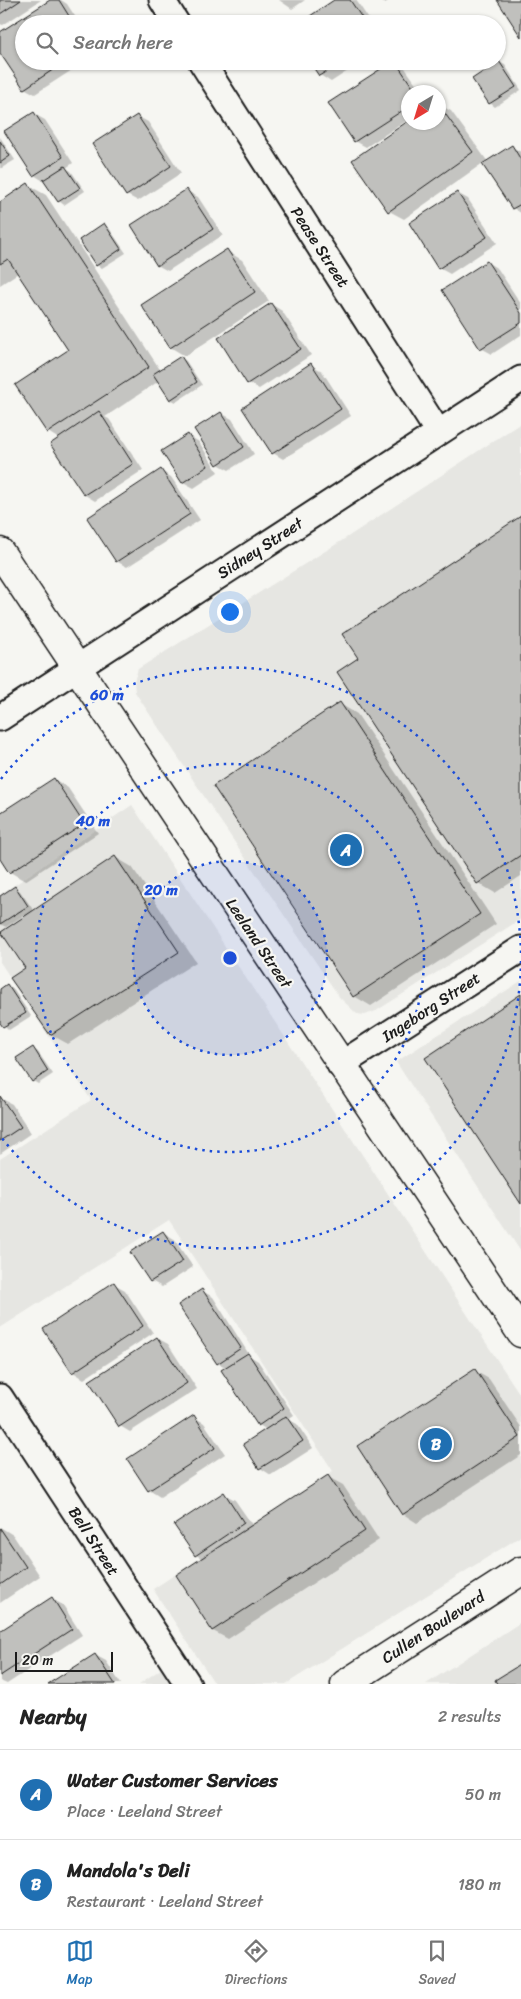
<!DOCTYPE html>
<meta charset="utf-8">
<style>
body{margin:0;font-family:Sriracha,sans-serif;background:#f2f2f2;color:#222}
.compass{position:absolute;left:401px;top:85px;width:45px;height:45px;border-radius:50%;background:#fff;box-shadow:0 1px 4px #0004;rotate:218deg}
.scale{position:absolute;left:15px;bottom:12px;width:98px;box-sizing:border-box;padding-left:5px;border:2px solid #1c1c1c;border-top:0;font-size:14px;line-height:18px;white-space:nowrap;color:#1c1c1c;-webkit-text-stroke:4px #f6f6f2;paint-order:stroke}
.you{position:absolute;left:229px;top:611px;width:18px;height:18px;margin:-12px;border:4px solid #fff;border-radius:50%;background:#1a73e8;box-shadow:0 0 0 8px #1a73e833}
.badge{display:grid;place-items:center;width:32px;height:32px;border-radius:50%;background:#1f6fb2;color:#fff;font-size:16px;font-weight:700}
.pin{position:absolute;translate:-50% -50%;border:2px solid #fff;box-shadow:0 1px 5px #0006}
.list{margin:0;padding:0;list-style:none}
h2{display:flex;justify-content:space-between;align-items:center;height:65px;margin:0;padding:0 20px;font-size:21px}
h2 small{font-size:16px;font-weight:400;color:#767676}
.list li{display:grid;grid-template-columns:32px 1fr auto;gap:15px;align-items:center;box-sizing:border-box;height:90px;padding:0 20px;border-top:1px solid #e0e0e0}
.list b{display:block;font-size:19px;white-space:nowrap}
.list p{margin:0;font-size:16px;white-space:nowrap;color:#767676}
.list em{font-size:16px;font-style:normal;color:#767676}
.icon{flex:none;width:28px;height:28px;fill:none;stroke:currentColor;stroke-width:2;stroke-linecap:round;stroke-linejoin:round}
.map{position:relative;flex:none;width:521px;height:1684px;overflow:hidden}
.search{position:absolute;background:#fff;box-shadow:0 1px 4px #0004;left:15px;right:15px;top:15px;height:55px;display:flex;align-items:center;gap:12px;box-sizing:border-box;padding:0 18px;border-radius:28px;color:#767676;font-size:19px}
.sheet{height:245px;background:#fff}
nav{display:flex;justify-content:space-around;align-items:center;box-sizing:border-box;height:70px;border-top:1px solid #e0e0e0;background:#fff;font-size:14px;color:#767676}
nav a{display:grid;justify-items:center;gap:2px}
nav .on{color:#1f6fb2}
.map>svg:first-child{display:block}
.built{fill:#e6e6e2}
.shadow{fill:#0003}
.building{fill:#c0c0bd;stroke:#1c1c1c}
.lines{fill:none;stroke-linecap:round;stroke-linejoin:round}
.minor-casing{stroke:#1c1c1c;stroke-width:29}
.tertiary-casing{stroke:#1c1c1c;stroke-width:31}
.secondary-casing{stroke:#1c1c1c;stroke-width:31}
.minor{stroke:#f6f6f2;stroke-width:25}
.tertiary{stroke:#f6f6f2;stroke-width:28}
.secondary{stroke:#f6f6f2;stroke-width:28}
.ring{fill:none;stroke:#1d4ed8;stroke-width:2.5;stroke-dasharray:2.5 5}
.labels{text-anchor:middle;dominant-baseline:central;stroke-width:4.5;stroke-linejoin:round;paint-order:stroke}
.street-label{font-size:16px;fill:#1c1c1c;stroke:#f6f6f2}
.centre{fill:#1d4ed8;stroke:#f6f6f2;stroke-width:2.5}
.ring-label{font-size:15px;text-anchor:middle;font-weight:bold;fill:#1d4ed8;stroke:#f6f6f2;stroke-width:4.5;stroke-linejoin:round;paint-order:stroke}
</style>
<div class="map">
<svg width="521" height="1684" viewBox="0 0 521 1684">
<rect width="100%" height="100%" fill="#f6f6f2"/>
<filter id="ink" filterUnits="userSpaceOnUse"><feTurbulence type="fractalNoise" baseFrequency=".02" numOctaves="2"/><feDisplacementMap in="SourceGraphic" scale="10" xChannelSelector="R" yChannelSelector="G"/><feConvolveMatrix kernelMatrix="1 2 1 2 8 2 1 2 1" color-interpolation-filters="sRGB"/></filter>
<g filter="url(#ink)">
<!-- built -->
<g class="built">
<polygon points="521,423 521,919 376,1011 365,1015 357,1014 340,998 217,816 135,692 134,681 138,669 149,662 346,538"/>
<polygon points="132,805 521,1396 521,1536 286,1684 215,1684 153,1589 333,1471 169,1220 0,1328 0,1159 91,1100 0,962 0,895"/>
<polygon points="521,981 521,1252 396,1062"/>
<polygon points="521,1622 521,1684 426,1684"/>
<polygon points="161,1669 171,1684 139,1684"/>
</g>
<!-- shadow -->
<g class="shadow">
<polygon points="0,0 41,0 3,25 0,24"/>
<polygon points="52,0 61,0 67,4 80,24 24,24 24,61 86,61 35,94 24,88 0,50 0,34"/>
<polygon points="279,0 305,0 292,9"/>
<polygon points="336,0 356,0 372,24 300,24"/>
<polygon points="379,0 390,0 385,3"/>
<polygon points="311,61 363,61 331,82 320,75"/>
<polygon points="419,61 435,61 426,66"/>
<polygon points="395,62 405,68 422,92 408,92 408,122 438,122 438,104 451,111 488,162 512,147 521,152 521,213 513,208 483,163 404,219 389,211 407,123 406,121 366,147 355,141"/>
<polygon points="499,62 505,65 521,90 495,107 490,103"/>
<polygon points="34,114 45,120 73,163 66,168 71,171 85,191 64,205 59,201 45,182 34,175"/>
<polygon points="137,116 148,122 181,173 138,201 127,195"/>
<polygon points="0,137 15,160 0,169"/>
<polygon points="28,185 46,195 161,371 181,358 186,361 202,385 176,402 170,399 159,381 105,417 109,419 143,470 95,501 85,495 59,439 48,432 69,351 18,273 0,285 0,203"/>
<polygon points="187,191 198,197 223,235 168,271 157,265"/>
<polygon points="457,193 468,199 497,243 450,274 439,268"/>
<polygon points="104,225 109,228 126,253 102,268 96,265"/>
<polygon points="227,251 242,260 269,301 185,356 170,347"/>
<polygon points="487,262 498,269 521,304 521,335 492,354 481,348"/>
<polygon points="271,304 282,311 311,355 259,389 248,383"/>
<polygon points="311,365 322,371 351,416 283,459 273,453"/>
<polygon points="221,413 232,419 254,454 229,470 218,464"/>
<polygon points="188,435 199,442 218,472 194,488 183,482"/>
<polygon points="161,471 171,477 200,520 127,567 116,561"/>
<polygon points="521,518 521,876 495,893 478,883 360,658"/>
<polygon points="340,704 357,714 496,924 371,1006 354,996"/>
<polygon points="54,779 68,788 98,833 25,881 10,872 0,857 0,815"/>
<polygon points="115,857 132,867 196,962 68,1044 50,1034 27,968 26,917 24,915 6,927 0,924 0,898 15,888 20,891 34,911"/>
<polygon points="7,986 13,989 31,1016 9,1030 0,1021 0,990"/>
<polygon points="33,1049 38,1052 53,1074 38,1084 33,1081"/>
<polygon points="0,1098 12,1104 31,1133 0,1154"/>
<polygon points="163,1232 174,1239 193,1267 162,1287 151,1281"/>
<polygon points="114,1284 125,1290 153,1333 84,1379 73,1372"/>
<polygon points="202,1291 213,1297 250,1356 258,1361 294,1415 288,1419 297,1424 313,1448 271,1475 260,1468 244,1444 267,1430 259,1425 227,1368 218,1363"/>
<polygon points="157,1338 168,1344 197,1389 130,1432 120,1426"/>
<polygon points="475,1371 489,1379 521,1427 521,1455 417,1523 403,1514"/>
<polygon points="194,1417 204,1423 225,1454 160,1497 149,1490 129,1459"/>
<polygon points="328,1477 343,1485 379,1540 228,1639 213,1631 177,1576 203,1559 196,1555 224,1494 235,1500 253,1526"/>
<polygon points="0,1527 13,1535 40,1576 0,1603"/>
<polygon points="52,1599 63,1605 82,1635 7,1684 0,1681 0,1633"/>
<polygon points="95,1655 106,1661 121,1684 50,1684"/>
</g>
<!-- building -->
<g class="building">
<polygon points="0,0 21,0 0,14"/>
<polygon points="50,0 59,0 74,24 24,24 24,61 66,61 24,89 0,53 0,32"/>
<polygon points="334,0 350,0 366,24 298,24"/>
<polygon points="497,0 521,0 521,37"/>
<polygon points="309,61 343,61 319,76"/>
<polygon points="393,61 395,61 416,92 408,92 408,107 354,142 328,103"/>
<polygon points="499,61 516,87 489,104 472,79"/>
<polygon points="438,104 473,152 388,212 352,160 408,121 408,122 438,122"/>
<polygon points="34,112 63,157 33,176 4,131"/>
<polygon points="137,115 171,166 126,196 92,144"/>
<polygon points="0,141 10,156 0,163"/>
<polygon points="512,145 521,160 521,204 512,209 482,164"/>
<polygon points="65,166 80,188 58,202 43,180"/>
<polygon points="28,183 149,367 47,433 15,385 68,350 8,259 0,264 0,202"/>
<polygon points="187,189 213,229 157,266 131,225"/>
<polygon points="457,192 487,237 438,269 409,223"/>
<polygon points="104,223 121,249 96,266 79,240"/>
<polygon points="227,249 255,292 170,348 141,305"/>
<polygon points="487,261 521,313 521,323 480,349 442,290"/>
<polygon points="271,303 301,349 247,384 218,338"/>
<polygon points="181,356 197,382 170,400 153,374"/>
<polygon points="311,363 341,409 272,454 242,408"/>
<polygon points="99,411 133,464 84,495 50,444"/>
<polygon points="221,412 244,447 217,465 194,429"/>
<polygon points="188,434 208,466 182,483 161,451"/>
<polygon points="161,469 190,514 116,562 87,518"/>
<polygon points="521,516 521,855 477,884 337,672 358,658 342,634"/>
<polygon points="340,702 480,914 353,997 213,786"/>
<polygon points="54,778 84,824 9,873 0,859 0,813"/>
<polygon points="115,856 179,952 50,1035 10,978 25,968 1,932"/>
<polygon points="15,886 28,906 0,924 0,896"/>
<polygon points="7,984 26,1013 3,1027 0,1023 0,989"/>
<polygon points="521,994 521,1204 425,1058"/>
<polygon points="33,1047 48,1071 32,1082 16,1058"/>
<polygon points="0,1096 21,1127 0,1141"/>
<polygon points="163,1231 183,1261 150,1282 130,1252"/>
<polygon points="114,1282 143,1326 72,1373 43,1329"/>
<polygon points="202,1289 241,1348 217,1364 178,1305"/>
<polygon points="157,1337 187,1383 119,1427 89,1381"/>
<polygon points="248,1353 284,1408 258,1426 221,1370"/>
<polygon points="475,1369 520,1437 402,1515 357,1446"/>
<polygon points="194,1415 215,1448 148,1491 127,1459"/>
<polygon points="286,1416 303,1441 259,1469 243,1444"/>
<polygon points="328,1475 365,1531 212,1631 176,1575"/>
<polygon points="224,1492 244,1523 195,1556 174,1525"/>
<polygon points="0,1528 26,1567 0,1585"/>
<polygon points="52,1597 72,1629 0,1676 0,1631"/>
<polygon points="95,1654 115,1684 48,1684"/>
<polygon points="521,1664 521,1684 497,1684 495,1680"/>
</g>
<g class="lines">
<defs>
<g id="minor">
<polyline points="162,0 177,24"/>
<polyline points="201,61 438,432"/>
<polyline points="0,718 521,379"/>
<polyline points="340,1065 521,949"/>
<polyline points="0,1397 188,1684"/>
</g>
<polyline id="tertiary" points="345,1684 521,1571"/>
<polyline id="secondary" points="0,552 521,1333"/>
</defs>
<!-- minor casing -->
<use href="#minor" class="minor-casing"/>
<!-- tertiary casing -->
<use href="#tertiary" class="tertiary-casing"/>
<!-- secondary casing -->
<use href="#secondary" class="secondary-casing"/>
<!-- minor -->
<use href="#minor" class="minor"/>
<!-- tertiary -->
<use href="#tertiary" class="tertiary"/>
<!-- secondary -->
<use href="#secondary" class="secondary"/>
</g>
</g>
<!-- distance rings -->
<circle cx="230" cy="958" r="97" fill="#1d4ed8" fill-opacity=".12"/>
<g class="ring">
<circle cx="230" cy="958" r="97"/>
<circle cx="230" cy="958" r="194"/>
<path d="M521 961A291 291 0 0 1 1 1137M1 779A291 291 0 0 1 521 955"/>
</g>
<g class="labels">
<!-- street labels -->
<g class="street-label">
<text transform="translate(320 247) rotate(57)">Pease Street</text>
<text transform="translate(260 548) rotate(-33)">Sidney Street</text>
<text transform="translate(259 943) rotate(56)">Leeland Street</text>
<text transform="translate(431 1007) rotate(-33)">Ingeborg Street</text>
<text transform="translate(94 1541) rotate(57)">Bell Street</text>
<text transform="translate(433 1627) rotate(-33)">Cullen Boulevard</text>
</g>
</g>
<circle cx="230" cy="958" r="8" class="centre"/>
<g class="ring-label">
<text x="107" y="700">60 m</text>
<text x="93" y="826">40 m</text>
<text x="161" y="895">20 m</text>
</g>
</svg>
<svg class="compass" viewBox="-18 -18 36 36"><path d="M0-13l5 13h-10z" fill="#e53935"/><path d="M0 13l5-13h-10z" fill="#767676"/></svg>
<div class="scale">20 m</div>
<div class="you"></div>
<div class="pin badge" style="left:346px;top:850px">A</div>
<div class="pin badge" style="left:436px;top:1444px">B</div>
<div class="search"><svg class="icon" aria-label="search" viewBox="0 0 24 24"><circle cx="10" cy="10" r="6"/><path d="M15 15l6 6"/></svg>Search here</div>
</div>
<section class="sheet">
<h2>Nearby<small>2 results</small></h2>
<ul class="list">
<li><span class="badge">A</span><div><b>Water Customer Services</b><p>Place · Leeland Street</p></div><em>50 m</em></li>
<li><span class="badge">B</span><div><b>Mandola's Deli</b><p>Restaurant · Leeland Street</p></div><em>180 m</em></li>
</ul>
</section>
<nav>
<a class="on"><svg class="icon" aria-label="map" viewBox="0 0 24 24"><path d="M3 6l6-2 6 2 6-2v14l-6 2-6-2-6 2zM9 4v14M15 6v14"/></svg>Map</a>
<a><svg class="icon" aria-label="directions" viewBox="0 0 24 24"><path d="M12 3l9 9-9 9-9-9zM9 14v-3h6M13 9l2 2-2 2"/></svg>Directions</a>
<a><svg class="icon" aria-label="saved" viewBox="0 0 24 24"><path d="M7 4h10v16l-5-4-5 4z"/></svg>Saved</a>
</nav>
